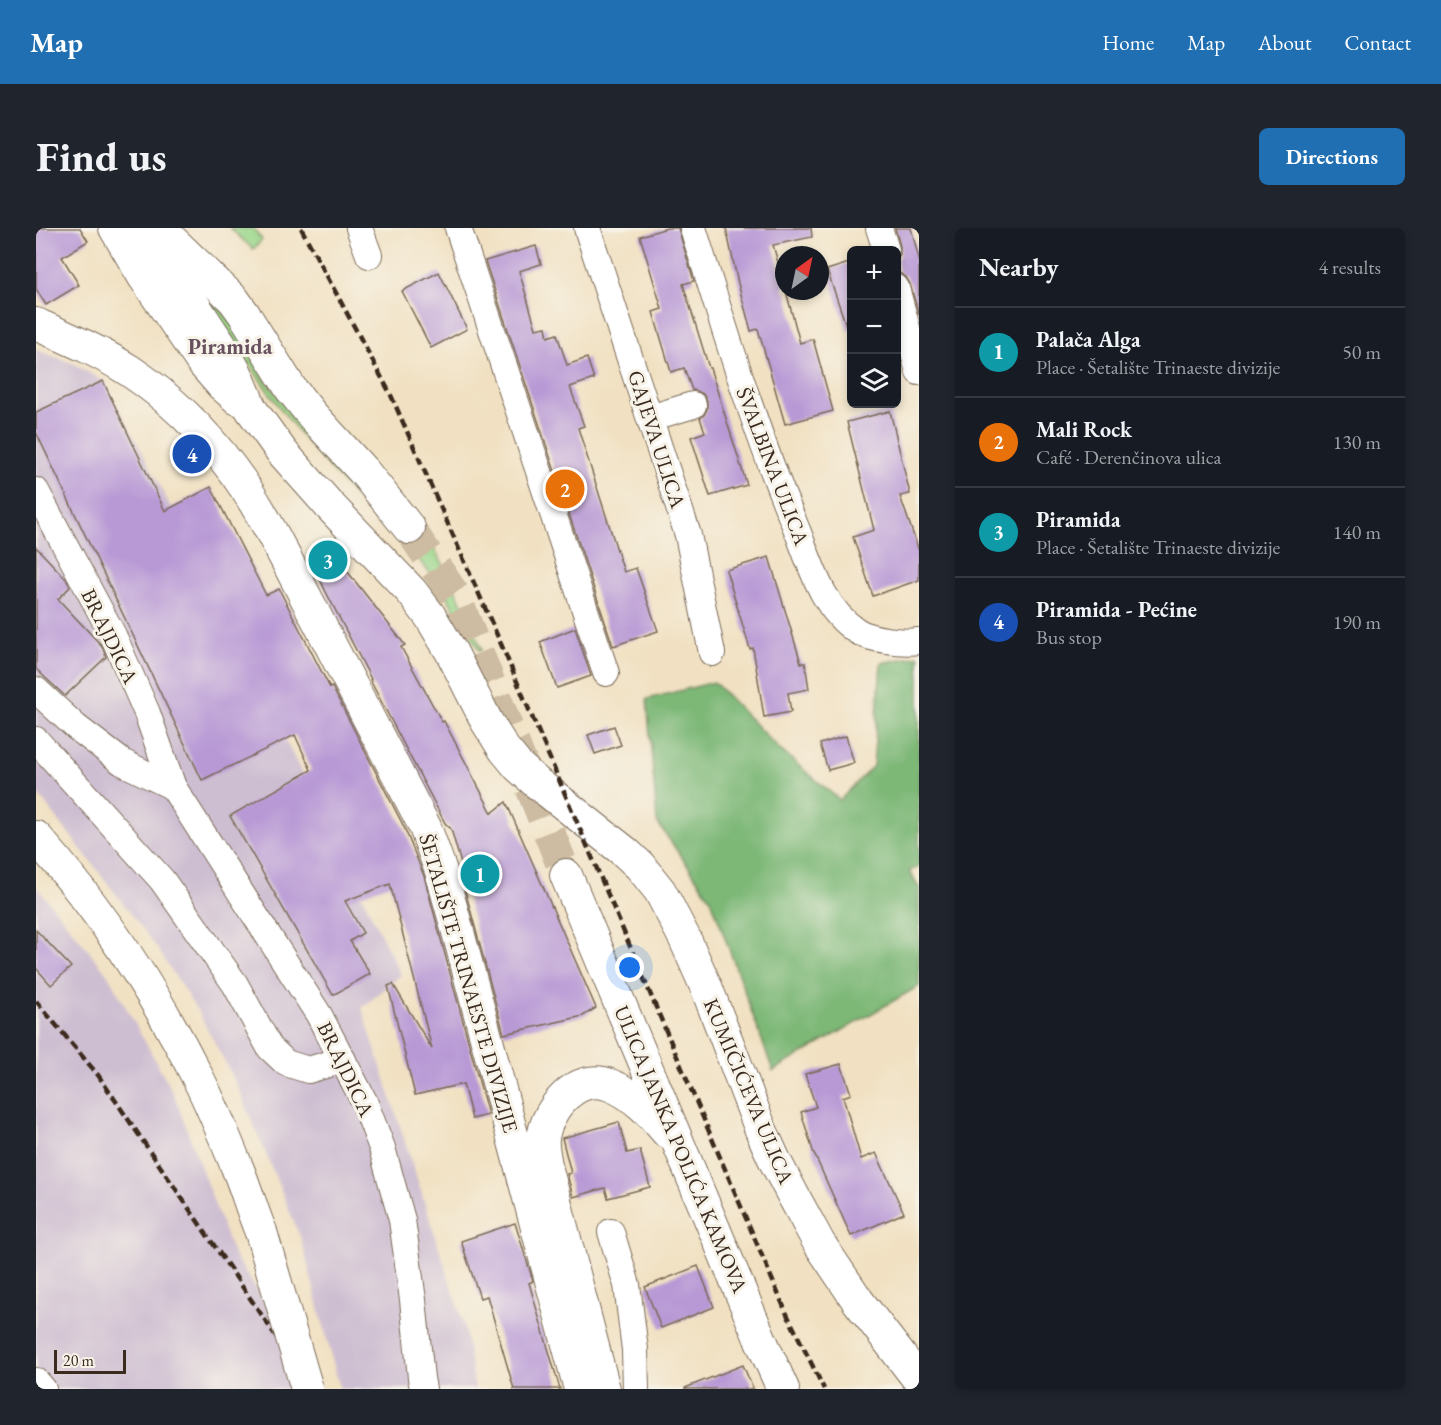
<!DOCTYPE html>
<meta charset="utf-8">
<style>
body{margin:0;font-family:"EB Garamond",serif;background:#20242c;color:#f1f3f6}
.controls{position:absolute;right:18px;top:18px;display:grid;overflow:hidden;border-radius:9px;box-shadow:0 3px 9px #0003}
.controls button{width:54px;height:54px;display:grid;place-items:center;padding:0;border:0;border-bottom:2px solid #363941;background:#171b24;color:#f1f3f6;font:30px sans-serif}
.compass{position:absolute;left:739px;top:18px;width:54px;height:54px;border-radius:50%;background:#171b24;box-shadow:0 3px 9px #0003;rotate:33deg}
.scale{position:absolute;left:18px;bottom:15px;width:72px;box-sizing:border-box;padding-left:6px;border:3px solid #3b2a1e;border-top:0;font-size:16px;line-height:21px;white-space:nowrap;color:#3b2a1e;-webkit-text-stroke:4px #f7f3e8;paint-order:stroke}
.you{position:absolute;left:594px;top:740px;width:21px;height:21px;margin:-15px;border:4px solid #fff;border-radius:50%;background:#1a73e8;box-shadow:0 0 0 9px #1a73e833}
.badge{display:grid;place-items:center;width:39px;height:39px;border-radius:50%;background:#1f6fb2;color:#fff;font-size:20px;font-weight:700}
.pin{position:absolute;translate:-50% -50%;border:3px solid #fff;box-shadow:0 2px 6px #0006}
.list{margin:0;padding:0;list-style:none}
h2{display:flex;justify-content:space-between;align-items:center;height:78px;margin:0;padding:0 24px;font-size:26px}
h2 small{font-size:20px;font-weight:400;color:#9ea1a6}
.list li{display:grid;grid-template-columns:39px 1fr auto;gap:18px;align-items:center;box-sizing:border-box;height:90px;padding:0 24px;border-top:2px solid #363941}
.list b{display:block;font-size:22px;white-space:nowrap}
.list p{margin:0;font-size:20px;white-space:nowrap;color:#9ea1a6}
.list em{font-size:20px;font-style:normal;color:#9ea1a6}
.icon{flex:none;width:33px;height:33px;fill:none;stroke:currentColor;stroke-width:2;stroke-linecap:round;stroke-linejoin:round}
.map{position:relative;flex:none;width:883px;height:1161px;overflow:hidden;border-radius:9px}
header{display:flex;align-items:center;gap:36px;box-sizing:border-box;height:84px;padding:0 30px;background:#1f6fb2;color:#fff}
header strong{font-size:28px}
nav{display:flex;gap:33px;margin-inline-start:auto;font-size:21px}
.intro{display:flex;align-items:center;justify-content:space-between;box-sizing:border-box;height:144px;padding:0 36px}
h1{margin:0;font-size:42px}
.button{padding:15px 27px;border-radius:9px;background:#1f6fb2;color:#fff;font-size:21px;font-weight:700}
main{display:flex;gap:36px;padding:0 36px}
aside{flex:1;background:#171b24;border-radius:9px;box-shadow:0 3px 9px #0003}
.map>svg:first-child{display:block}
.industrial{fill:#cebed1}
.green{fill:#9cd78b;stroke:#6c8054;stroke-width:1.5}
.forest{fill:#7db877;stroke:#5c714a;stroke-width:1.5}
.building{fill:#b899d5}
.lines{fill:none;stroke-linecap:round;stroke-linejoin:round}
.major-tunnel{stroke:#cdbca1;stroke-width:32;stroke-dasharray:32 16;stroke-linecap:butt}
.minor-casing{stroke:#7b6a57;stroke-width:28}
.major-casing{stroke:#7b6a57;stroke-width:34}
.minor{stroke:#fff;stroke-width:26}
.major{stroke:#fff;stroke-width:32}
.rail{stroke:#3b2a1e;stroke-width:4.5;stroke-dasharray:9 4.5;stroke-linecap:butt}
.major-bridge-casing{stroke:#7b6a57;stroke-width:34;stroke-linecap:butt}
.major-bridge{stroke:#fff;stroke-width:32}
.labels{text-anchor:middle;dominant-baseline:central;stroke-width:6;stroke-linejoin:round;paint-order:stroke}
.street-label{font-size:21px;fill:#3b2a1e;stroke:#f7f3e8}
.neighbourhood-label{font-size:22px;font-weight:bold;fill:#67515e;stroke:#f7f3e8}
</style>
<header>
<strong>Map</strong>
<nav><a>Home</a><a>Map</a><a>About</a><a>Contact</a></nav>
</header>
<div class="intro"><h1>Find us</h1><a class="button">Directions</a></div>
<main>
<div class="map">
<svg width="883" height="1161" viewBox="0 0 883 1161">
<rect width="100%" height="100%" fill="#f7f3e8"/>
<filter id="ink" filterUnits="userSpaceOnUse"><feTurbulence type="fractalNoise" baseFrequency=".0167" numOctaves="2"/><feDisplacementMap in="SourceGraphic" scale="12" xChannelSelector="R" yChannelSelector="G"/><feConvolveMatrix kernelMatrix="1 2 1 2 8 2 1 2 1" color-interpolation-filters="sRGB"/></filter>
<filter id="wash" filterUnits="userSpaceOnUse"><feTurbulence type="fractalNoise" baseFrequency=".008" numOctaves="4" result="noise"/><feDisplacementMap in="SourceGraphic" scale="24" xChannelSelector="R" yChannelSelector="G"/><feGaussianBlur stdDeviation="1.35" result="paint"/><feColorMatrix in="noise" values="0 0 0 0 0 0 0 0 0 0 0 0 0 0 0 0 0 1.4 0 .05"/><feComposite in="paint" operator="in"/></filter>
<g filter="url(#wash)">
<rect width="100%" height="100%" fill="#f1e1c2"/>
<!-- industrial -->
<g class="industrial">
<polygon points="0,122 36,135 69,154 125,259 365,747 326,780 428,1097 439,1161 304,1161 265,1011 202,859 164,787 119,717 60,640 0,564"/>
<polygon points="0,658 71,745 137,864 197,1026 285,1161 0,1161"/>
</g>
<!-- green -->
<g class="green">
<polygon points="194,0 217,0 226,12 217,21"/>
<path d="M173 68 199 98 210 120 232 155 264 198 288 222 331 271 353 301C314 265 277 224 245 181 220 148 198 112 175 77L172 71Z"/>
<polygon points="384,296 412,345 446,422 444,423 442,420 410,367 390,340 363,310"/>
</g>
<!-- forest -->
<polygon class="forest" points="883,428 883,639 873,643 883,660 883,758 737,843 675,671 621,594 611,471 678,454 743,521 804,572 837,538 845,435"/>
<g id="blocks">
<!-- building -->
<g class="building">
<polygon points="0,0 44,0 52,13 26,29 43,57 10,77 0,61"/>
<polygon points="631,0 642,0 658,53 647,56 673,140 674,140 692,197 711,257 674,268 655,209 669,204 664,190 668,187 671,181 671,173 667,166 661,163 656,162 648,140 635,144 617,84 626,81 604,8"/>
<polygon points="690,0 775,0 776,9 737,17 748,56 748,63 750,63 764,115 777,111 797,183 749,196 722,101 715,103 702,55"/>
<polygon points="859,0 875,0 883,31 883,87 874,56 870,49 863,45 861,33 864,26 864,18"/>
<polygon points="500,18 505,36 483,43 500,101 510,99 512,109 521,106 531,137 551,130 558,151 534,159 548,198 542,200 588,344 600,340 622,403 577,418 449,33"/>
<polygon points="816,34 816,102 812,103 791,42"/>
<polygon points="403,44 431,101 395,120 366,63"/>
<polygon points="67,153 129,283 175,259 230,367 243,361 294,460 296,459 368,599 388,648 452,887 436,891 427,856 379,867 352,758 357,756 396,821 354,656 309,673 327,705 314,713 334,746 297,767 194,588 275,542 259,507 166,552 0,204 0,184"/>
<polygon points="854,183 874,266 864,268 883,323 883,352 837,368 817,309 838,302 811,194"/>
<polygon points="0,319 30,351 34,359 22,371 66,418 70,429 29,468 0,441"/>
<polygon points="291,319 315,348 369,417 365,419 406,494 408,493 456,585 470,574 560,780 547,788 468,806 423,640 426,639 415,601 409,595 334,452 335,451 289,362 274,329"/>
<polygon points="733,329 765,435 769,435 773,461 752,465 755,484 728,489 717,420 714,421 690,342"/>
<polygon points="539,400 555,448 521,460 504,414"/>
<polygon points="578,498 585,517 559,526 552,507"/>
<polygon points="810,508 818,535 792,542 784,516"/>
<polygon points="0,702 35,739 15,757 0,740"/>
<polygon points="805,836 815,866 807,869 825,931 840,925 868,985 815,1008 777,923 765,884 780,879 769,846"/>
<polygon points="583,894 591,925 604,922 614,959 572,970 569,960 537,969 531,946 535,945 526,910"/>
<polygon points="479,995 497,1053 493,1055 524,1161 478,1161 451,1068 444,1070 425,1013"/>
<polygon points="662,1038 678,1079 625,1100 609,1059"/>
<polygon points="707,1137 717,1161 649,1161 649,1160"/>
</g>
</g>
</g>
<g filter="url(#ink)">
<use href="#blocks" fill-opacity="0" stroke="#7b6a57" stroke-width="1.5"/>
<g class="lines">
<!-- major-tunnel -->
<polyline class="major-tunnel" points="373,300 419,368 530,647"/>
<defs>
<g id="minor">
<polyline points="323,0 333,27"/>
<polyline points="422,0 570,445"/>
<polyline points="551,0 652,307 676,425"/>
<path d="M657 0C689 102 719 204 761 302 775 337 787 382 821 403 835 412 866 415 883 413"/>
<polyline points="843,0 850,22"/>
<polyline points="860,60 883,144"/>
<polyline points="614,190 657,177"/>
<polyline points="0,263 77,407 111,485 137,559 283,787 328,873 346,920 366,992 377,1072 385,1150 387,1161"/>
<polyline points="0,462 40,499 86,534 137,559"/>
<polyline points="0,512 126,652 199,756 234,820 250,835 272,842 307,832"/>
<polyline points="575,1004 591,1057 599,1122 600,1161"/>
<polyline points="0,1153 7,1161"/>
</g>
<g id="major">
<polyline points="79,0 108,49 166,134 186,157 202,171"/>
<polyline points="107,0 185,118 201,147 215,181 246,224 293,277 375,363 394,388 416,425 451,494 468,521 482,538 501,555 589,624 604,638 624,663 649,711 671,761 725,902 739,933 758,969 783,1015 822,1073 883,1152"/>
<polyline points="123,0 198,72 208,86 255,161 276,187 329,245 373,300"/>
<path d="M0 96C32 110 65 124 94 143 133 169 168 203 196 241 218 270 235 303 252 335L389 599 405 643 422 704 544 1161"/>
<path d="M0 609C65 682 119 764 163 852 177 880 189 910 201 939 210 960 216 983 225 1004"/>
<polyline points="530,647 723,1108 747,1161"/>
<path d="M568 1161 510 938C509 930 506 919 507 911 510 881 541 844 574 857 598 866 615 885 631 904"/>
</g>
</defs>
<!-- minor casing -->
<use href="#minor" class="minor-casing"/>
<!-- major casing -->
<use href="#major" class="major-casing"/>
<!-- minor -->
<use href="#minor" class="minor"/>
<!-- major -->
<use href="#major" class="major"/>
<!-- rail -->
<g class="rail">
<polyline points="265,0 354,165 465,416 750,1084 788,1161"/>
<polyline points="0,773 62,847 276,1161"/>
</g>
<defs>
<polyline id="major-bridge" points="225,1004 271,1161"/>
</defs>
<!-- major-bridge casing -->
<use href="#major-bridge" class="major-bridge-casing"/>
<!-- major-bridge -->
<use href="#major-bridge" class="major-bridge"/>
</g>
</g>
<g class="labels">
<!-- street labels -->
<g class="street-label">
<text transform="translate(621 211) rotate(72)">GAJEVA ULICA</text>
<text transform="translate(737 238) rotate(69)">ŠVALBINA ULICA</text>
<text transform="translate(74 408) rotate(64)">BRAJDICA</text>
<text transform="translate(433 755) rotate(74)">ŠETALIŠTE TRINAESTE DIVIZIJE</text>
<text transform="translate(310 841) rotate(64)">BRAJDICA</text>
<text transform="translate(713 863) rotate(67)">KUMIČIĆEVA ULICA</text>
<text transform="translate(645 921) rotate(67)">ULICA JANKA POLIĆA KAMOVA</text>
</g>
<!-- neighbourhood labels -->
<g class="neighbourhood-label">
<text x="194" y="118">Piramida</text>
</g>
</g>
</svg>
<div class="controls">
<button>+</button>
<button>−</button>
<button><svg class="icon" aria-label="layers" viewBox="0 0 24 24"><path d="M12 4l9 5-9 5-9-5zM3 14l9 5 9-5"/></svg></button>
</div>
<svg class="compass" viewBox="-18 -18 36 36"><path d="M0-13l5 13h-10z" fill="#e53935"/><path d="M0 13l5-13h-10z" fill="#9ea1a6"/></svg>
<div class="scale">20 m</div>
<div class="you"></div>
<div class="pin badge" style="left:444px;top:646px;background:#0f9aa8">1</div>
<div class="pin badge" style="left:529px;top:261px;background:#e8710a">2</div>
<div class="pin badge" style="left:292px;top:332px;background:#0f9aa8">3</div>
<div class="pin badge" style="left:156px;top:226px;background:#1a4fb4">4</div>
</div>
<aside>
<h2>Nearby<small>4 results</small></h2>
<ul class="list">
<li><span class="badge" style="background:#0f9aa8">1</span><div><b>Palača Alga</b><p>Place · Šetalište Trinaeste divizije</p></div><em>50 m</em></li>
<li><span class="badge" style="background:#e8710a">2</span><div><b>Mali Rock</b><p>Café · Derenčinova ulica</p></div><em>130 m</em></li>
<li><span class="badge" style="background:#0f9aa8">3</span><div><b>Piramida</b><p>Place · Šetalište Trinaeste divizije</p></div><em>140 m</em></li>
<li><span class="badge" style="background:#1a4fb4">4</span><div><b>Piramida - Pećine</b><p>Bus stop</p></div><em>190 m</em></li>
</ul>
</aside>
</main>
